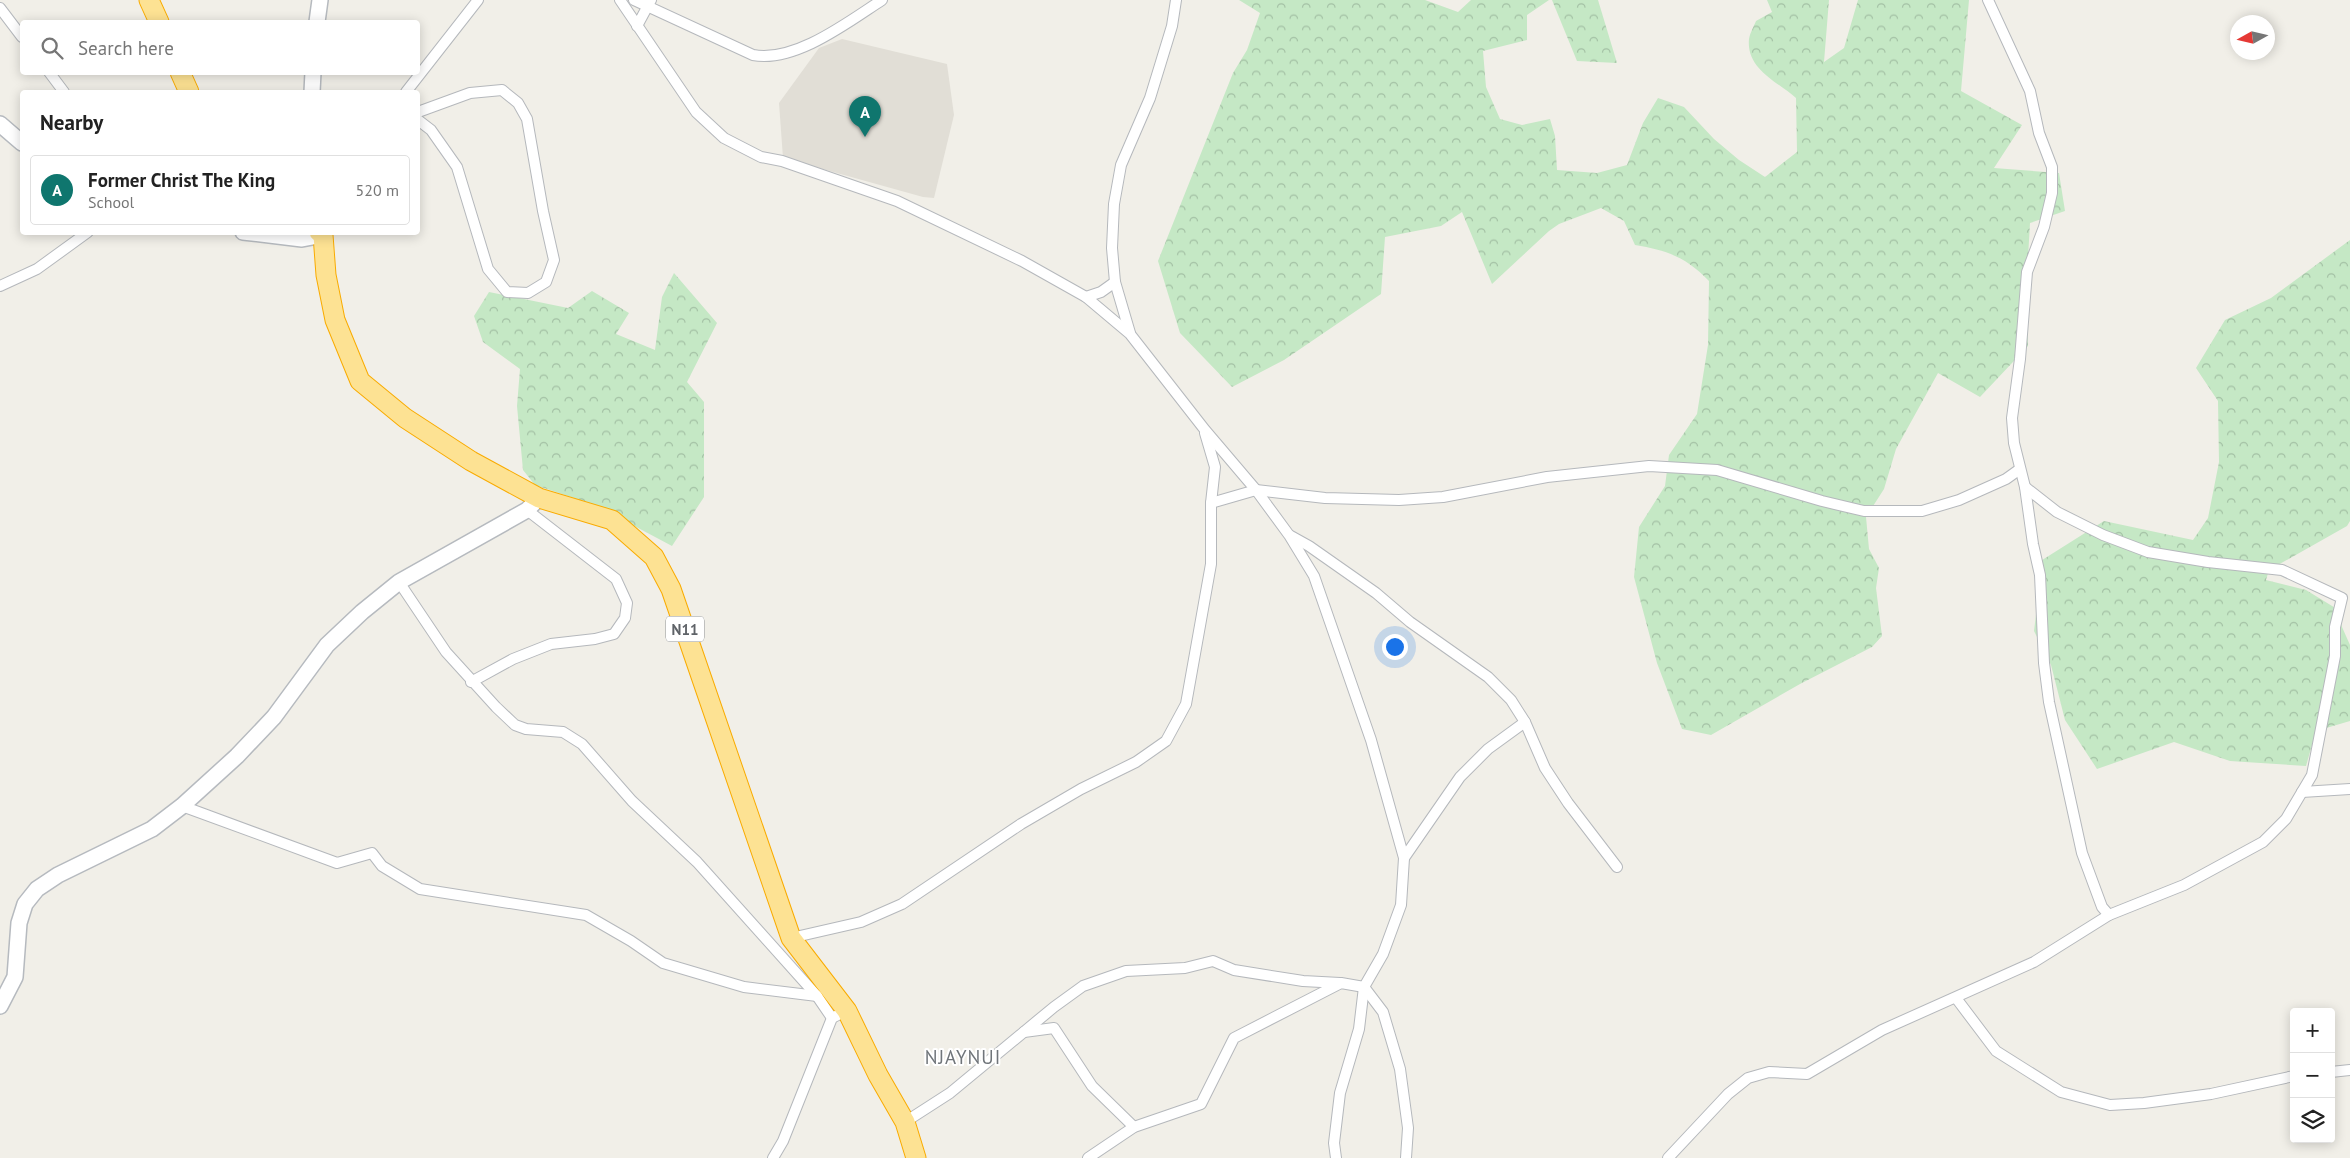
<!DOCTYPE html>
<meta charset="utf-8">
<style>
body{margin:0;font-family:"PT Sans",sans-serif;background:#f2f2f2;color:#222}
.controls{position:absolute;right:15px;bottom:15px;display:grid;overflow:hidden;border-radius:5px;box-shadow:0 2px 12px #0003}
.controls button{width:45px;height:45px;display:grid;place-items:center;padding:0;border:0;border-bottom:1px solid #e0e0e0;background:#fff;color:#222;font:25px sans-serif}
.compass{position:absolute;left:2230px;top:15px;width:45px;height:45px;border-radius:50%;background:#fff;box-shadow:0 2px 12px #0003;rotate:262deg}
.you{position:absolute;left:1394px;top:646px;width:18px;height:18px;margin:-12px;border:4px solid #fff;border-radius:50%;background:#1a73e8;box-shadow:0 0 0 8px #1a73e833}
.badge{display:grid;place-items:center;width:32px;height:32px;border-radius:50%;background:#0f766e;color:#fff;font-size:16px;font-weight:700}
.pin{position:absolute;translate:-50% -41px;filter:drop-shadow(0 1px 2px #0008)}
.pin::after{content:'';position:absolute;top:26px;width:18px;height:15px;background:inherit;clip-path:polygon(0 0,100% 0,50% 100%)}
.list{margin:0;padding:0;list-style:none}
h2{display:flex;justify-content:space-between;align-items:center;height:65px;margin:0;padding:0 20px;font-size:21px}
h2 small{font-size:16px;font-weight:400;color:#767676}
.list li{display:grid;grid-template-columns:32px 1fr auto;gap:15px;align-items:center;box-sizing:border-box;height:70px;margin:0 10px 10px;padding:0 10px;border:1px solid #e0e0e0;border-radius:5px}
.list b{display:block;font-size:19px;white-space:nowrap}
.list p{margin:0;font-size:16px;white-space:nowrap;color:#767676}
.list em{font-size:16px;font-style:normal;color:#767676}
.icon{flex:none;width:28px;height:28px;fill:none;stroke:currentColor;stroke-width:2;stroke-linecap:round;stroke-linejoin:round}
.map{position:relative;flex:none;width:2350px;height:1158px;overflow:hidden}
.search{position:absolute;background:#fff;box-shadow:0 2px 12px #0003;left:20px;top:20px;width:400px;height:55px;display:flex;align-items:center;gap:12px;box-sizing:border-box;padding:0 18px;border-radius:5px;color:#767676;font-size:19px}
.panel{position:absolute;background:#fff;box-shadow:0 2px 12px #0003;left:20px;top:90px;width:400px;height:145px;border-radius:5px}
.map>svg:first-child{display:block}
.education{fill:#e1ded6}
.forest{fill:url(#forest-crowns)}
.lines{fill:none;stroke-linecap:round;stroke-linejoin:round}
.street-casing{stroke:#b5b8bc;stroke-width:12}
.secondary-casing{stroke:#b6babf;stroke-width:18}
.highway-casing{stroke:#f9ab00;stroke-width:21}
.street{stroke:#fff;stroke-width:10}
.secondary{stroke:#fff;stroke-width:15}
.highway{stroke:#fde293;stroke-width:19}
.labels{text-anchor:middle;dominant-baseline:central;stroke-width:4;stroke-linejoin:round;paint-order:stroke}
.shield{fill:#fff;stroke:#8f9295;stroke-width:1}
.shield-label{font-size:15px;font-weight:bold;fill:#5f6368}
.quarter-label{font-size:19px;letter-spacing:1px;fill:#70757a;stroke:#fff}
</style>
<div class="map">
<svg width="2350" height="1158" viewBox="0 0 2350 1158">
<defs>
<pattern id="forest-crowns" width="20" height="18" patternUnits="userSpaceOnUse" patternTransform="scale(1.25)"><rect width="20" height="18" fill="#c5e8c5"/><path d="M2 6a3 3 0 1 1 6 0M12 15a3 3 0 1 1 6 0" fill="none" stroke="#a3c0a4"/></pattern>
</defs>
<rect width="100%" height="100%" fill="#f1efe8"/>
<!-- education -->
<polygon class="education" points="842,39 947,64 954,115 934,198 923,197 783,158 779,103 819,48"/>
<!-- forest -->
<g class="forest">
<path d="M1239 0H1425L1458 12 1471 0H1549L1527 15V40L1483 51 1486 87 1500 119 1522 125 1550 119 1555 136 1557 170 1597 173 1627 165 1643 123 1658 98 1684 107 1714 139 1739 160 1765 177 1797 152 1796 98C1778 82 1746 69 1749 39 1750 33 1754 26 1756 21L1772 12 1767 0H1829L1824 62 1844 48 1858 0H1969L1961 91 2022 125 1994 168 2059 173 2065 211 2030 223 2026 293 2028 346 1980 397 1938 373 1896 449 1884 489 1866 517 1869 549 1879 568 1876 588 1882 636 1872 647 1800 684 1711 735 1682 729 1657 663 1634 577 1639 527 1665 486 1669 455 1697 414 1708 345 1709 281C1686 257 1666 250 1635 245L1624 221 1601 208 1559 224 1549 231 1492 284 1462 212 1441 226 1385 237 1381 294 1284 360 1232 387 1180 333 1158 261 1233 73 1247 50 1260 13Z"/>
<polygon points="1552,0 1598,0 1617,63 1577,61"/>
<polygon points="2350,240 2350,521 2347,526 2269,570 2266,580 2306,590 2337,609 2342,627 2350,645 2350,721 2316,731 2306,766 2230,761 2174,742 2097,769 2065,720 2051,665 2034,631 2039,590 2039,562 2104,521 2193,540 2208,518 2219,462 2218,401 2196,368 2225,320 2271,298"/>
<polygon points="674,273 717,323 687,382 704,402 704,497 672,546 595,505 535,485 523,470 517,406 520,369 483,342 474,316 489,292 568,308 592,291 629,313 616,334 655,350 662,297"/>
</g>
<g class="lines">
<defs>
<g id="street">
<polyline points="620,0 696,112 724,138 761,157 782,161 897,201 1022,261 1086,297 1130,334 1205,430 1256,490 1289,535 1314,576 1371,740 1404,858 1401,905 1383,954 1364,987 1359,1029 1340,1093 1334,1143 1336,1158"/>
<path d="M634 0 753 55C795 63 848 22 882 0"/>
<polyline points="1988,0 2030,91 2039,133 2052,167 2052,193 2044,227 2027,272 2020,359 2012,418 2014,443 2025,487 2033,544 2040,575 2044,663 2049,702 2082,853 2102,907 2109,915"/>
<polyline points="0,8 22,37"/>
<polyline points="637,26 651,0"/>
<polyline points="49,72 64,92"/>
<polyline points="406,92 478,0"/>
<polyline points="418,112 470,93 502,90 518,103 527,119 543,211 554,260 546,282 528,293 507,292 488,269 457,167 431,130 418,120"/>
<polyline points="0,286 37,269 88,232"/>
<polyline points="1086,297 1101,292 1115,282"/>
<polyline points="1130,333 1115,282 1112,248 1114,204 1121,165 1150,98 1172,26 1176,0"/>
<polyline points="1211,503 1256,490 1325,498 1399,500 1443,497 1547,477 1649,466 1717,470 1822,501 1864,511 1922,511 1959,500 2006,479 2020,469"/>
<polyline points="1291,536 1309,546 1376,593 1410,622 1488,677 1511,700 1525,722 1545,768 1568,803 1617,867"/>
<polyline points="399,582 446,652 496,707 515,725 526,729 563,732 582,744 632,801 697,862 817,996 832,1018"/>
<polyline points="471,682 513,659 551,644 595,639 614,634 625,618 627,603 616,579 527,510"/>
<polyline points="2302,792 2350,789"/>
<polyline points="182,806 337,863 372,853 382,866 420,889 586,915 631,941 663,963 744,987 817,996"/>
<polyline points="1404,858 1460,777 1488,749 1525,722"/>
<polyline points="791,938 861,922 902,904 1021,824 1081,789 1136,762 1166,741 1186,704 1211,564 1211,503 1215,467 1205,433"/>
<polyline points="1956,998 1996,1051 2061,1092 2110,1105 2144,1103 2211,1094 2294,1076"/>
<polyline points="1024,1032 1054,1028 1092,1086 1134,1127"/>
<polyline points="2331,1072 2350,1070"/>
<polyline points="905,1122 950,1093 1054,1007 1083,986 1126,971 1185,968 1213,961 1234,970 1303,981 1340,983"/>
<polyline points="773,1158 783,1141 832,1018 838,1015"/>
<polyline points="1088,1158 1134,1127 1201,1104 1234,1038 1341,983 1364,987 1383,1012 1400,1069 1408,1128 1406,1158"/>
<polyline points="1668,1158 1728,1094 1748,1078 1769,1072 1807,1074 1882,1030 2034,962 2109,915 2184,885 2263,842 2286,819 2312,775 2335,656 2335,627 2342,598 2282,570 2208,562 2148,552 2103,535 2057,512 2025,487"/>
</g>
<g id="secondary">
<polyline points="317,22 320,0"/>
<polyline points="312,92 313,72"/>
<polyline points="0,124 22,143"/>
<polyline points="243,232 302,239 323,235 322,232"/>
<polyline points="0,1006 15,977 19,923 25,904 37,889 58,875 152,829 182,806 237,756 274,717 327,645 362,612 399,582 527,510 539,498"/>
</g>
<g id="highway">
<polyline points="149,0 159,22"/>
<polyline points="180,72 189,92"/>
<polyline points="319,232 323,235 326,275 335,320 360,381 405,418 471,461 539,498 612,520 654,557 671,589 791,938 847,1011 878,1075 905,1122 916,1158"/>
</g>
</defs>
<!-- street casing -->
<use href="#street" class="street-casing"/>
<!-- secondary casing -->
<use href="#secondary" class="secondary-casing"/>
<!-- highway casing -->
<use href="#highway" class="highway-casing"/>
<!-- street -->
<use href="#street" class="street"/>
<!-- secondary -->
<use href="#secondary" class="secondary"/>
<!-- highway -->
<use href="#highway" class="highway"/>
</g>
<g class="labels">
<!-- shield labels -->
<rect class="shield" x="666" y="616.5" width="38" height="25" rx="4"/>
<g class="shield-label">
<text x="685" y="629">N11</text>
</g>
<!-- quarter labels -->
<g class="quarter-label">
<text x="963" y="1057">NJAYNUI</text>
</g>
</g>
</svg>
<div class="controls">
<button>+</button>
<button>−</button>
<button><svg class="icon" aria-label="layers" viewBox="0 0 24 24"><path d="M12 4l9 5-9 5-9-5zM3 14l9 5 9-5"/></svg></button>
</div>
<svg class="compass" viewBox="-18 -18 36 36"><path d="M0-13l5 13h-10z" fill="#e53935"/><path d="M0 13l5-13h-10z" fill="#767676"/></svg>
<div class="you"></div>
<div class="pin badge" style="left:865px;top:137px">A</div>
<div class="search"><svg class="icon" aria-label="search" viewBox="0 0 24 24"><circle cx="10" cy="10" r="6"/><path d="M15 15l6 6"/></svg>Search here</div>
<section class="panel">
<h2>Nearby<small></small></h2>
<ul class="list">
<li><span class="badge">A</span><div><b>Former Christ The King</b><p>School</p></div><em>520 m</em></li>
</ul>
</section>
</div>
